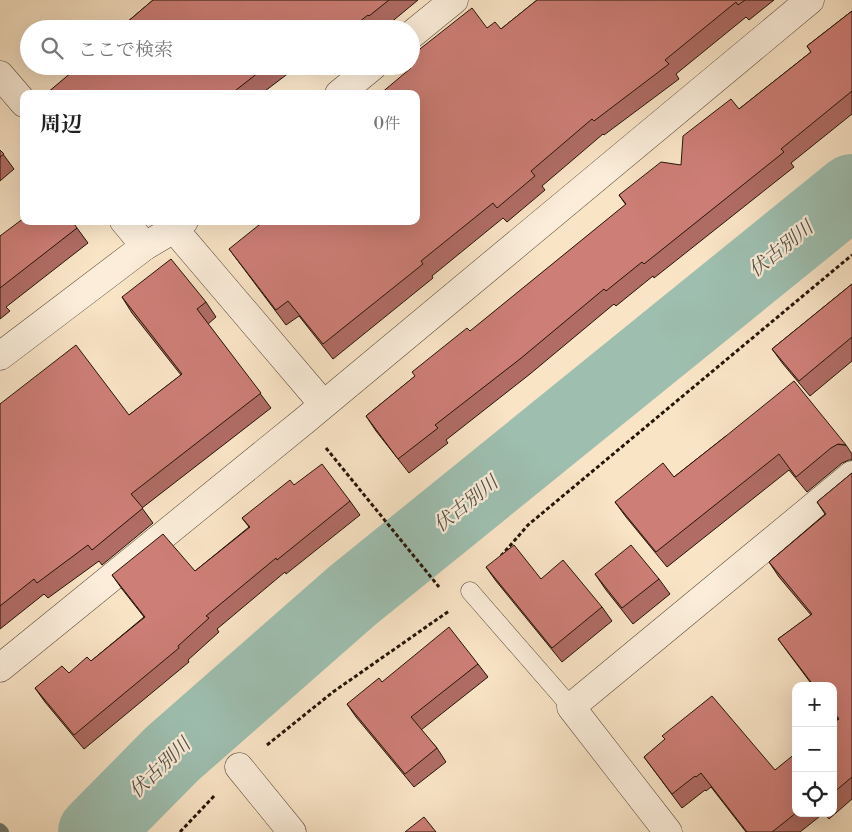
<!DOCTYPE html>
<html lang="ja">
<meta charset="utf-8">
<style>
body{margin:0;font-family:"Libre Bodoni","Noto Serif JP",serif;background:#f2f2f2;color:#222}
.controls{position:absolute;right:15px;bottom:15px;display:grid;overflow:hidden;border-radius:10px;box-shadow:0 5px 20px #0002}
.controls button{width:45px;height:45px;display:grid;place-items:center;padding:0;border:0;border-bottom:1px solid #e0e0e0;background:#fff;color:#222;font:25px sans-serif}
.list{margin:0;padding:0;list-style:none}
h2{display:flex;justify-content:space-between;align-items:center;height:65px;margin:0;padding:0 20px;font-size:21px}
h2 small{font-size:16px;font-weight:400;color:#767676}
.icon{flex:none;width:28px;height:28px;fill:none;stroke:currentColor;stroke-width:2;stroke-linecap:round;stroke-linejoin:round}
.map{position:relative;flex:none;width:852px;height:832px;overflow:hidden}
.search{position:absolute;background:#fff;box-shadow:0 5px 20px #0002;left:20px;top:20px;width:400px;height:55px;display:flex;align-items:center;gap:12px;box-sizing:border-box;padding:0 18px;border-radius:28px;color:#767676;font-size:19px}
.panel{position:absolute;background:#fff;box-shadow:0 5px 20px #0002;left:20px;top:90px;width:400px;height:135px;border-radius:10px}
.map>svg:first-child{display:block}
.lines{fill:none;stroke-linecap:round;stroke-linejoin:round}
.stream{stroke:#6e7b6d;stroke-width:12}
.river{stroke:#9ebfb0;stroke-width:74}
.service-casing{stroke:#5a4938;stroke-width:19}
.minor-casing{stroke:#5a4938;stroke-width:29}
.path{stroke:#251508;stroke-width:3;stroke-dasharray:4 2.5;stroke-linecap:butt}
.service{stroke:#fbedda;stroke-width:18}
.minor{stroke:#fbedda;stroke-width:28}
.wall{fill:#b06c65;stroke:#251508}
.building{fill:#cd7e76;stroke:#251508}
.labels{text-anchor:middle;dominant-baseline:central;stroke-width:4.5;stroke-linejoin:round;paint-order:stroke}
.water-label{font-size:19px;font-style:italic;fill:#4f5043;stroke:#fbedda}
</style>
<div class="map">
<svg width="852" height="832" viewBox="0 0 852 832">
<rect width="100%" height="100%" fill="#f9e4c6"/>
<filter id="stains"><feTurbulence type="fractalNoise" baseFrequency=".004" numOctaves="4"/><feColorMatrix values="0 0 0 0 .2 0 0 0 0 .09 0 0 0 0 .02 0 0 0 .5 -.17"/></filter>
<radialGradient id="worn" r=".72"><stop offset=".6" stop-color="#630" stop-opacity="0"/><stop offset="1" stop-color="#630" stop-opacity=".3"/></radialGradient>
<g class="lines">
<!-- stream -->
<polyline class="stream" points="0,829 3,832"/>
<!-- river -->
<polyline class="river" points="95,832 172,754 352,596 852,191"/>
<defs>
<polyline id="service" points="470,591 571,707"/>
<g id="minor">
<polyline points="411,35 454,0"/>
<polyline points="0,75 24,103"/>
<polyline points="339,94 373,66"/>
<polyline points="124,221 145,246"/>
<polyline points="174,229 323,404"/>
<polyline points="0,356 145,246 174,229 184,221"/>
<polyline points="0,668 304,421 810,0"/>
<polyline points="239,767 292,832"/>
<polyline points="668,832 571,707 852,475"/>
</g>
</defs>
<!-- service casing -->
<use href="#service" class="service-casing"/>
<!-- minor casing -->
<use href="#minor" class="minor-casing"/>
<!-- path -->
<g class="path">
<polyline points="326,448 439,587"/>
<polyline points="501,556 528,525 852,255"/>
<polyline points="267,745 333,692 449,611"/>
<polyline points="180,832 215,795"/>
</g>
<!-- service -->
<use href="#service" class="service"/>
<!-- minor -->
<use href="#minor" class="minor"/>
</g>
<!-- wall -->
<g class="wall">
<polygon points="153,0 418,0 383,29 119,29"/>
<polygon points="537,0 774,0 749,20 746,17 676,74 679,79 604,135 603,134 542,186 545,190 507,222 503,218 432,276 433,278 333,359 299,316 286,325 229,249 416,221 487,28 501,29"/>
<polygon points="852,11 852,114 791,163 794,167 654,278 653,276 616,306 614,304 530,374 446,440 448,443 409,473 376,431 366,416 626,205 619,195 681,165 739,109 811,52 807,46"/>
<polygon points="79,66 298,66 261,94 47,94"/>
<polygon points="316,66 332,66 322,74"/>
<polygon points="0,150 14,169 0,181"/>
<polygon points="77,228 88,243 6,307 10,311 0,319 0,236"/>
<polygon points="852,284 852,361 810,396 783,364 772,349"/>
<polygon points="122,297 206,302 216,317 208,324 271,408 142,508 153,523 102,565 99,561 48,598 44,594 0,629 0,404 129,415 181,375 132,313"/>
<polygon points="726,436 846,445 852,454 852,460 849,460 842,463 807,492 789,470 667,567 626,517 615,502 674,477"/>
<polygon points="852,473 852,799 829,819 824,813 800,832 746,832 711,787 706,791 705,790 682,808 644,757 665,740 796,813 833,813 833,723 838,719 833,712 833,686 813,686 778,639 811,615 779,577 769,562 825,514 817,502"/>
<polygon points="294,485 350,501 360,515 286,574 285,572 217,629 219,632 188,660 189,662 84,749 45,702 35,688 69,673 91,661 144,617 122,589 112,575 195,571 249,527 242,518"/>
<polygon points="486,567 541,579 602,607 612,621 562,662 496,581"/>
<polygon points="595,574 659,579 670,594 633,624 606,590"/>
<polygon points="478,664 488,677 421,730 437,748 446,762 414,787 356,717 347,704 382,682"/>
</g>
<!-- building -->
<g class="building">
<polygon points="153,0 389,0 369,16 368,15 350,29 119,29"/>
<polygon points="537,0 745,0 738,5 736,2 665,60 669,64 594,121 592,119 531,171 535,176 497,208 493,203 421,261 423,264 323,344 288,301 276,310 229,249 264,221 416,221 416,94 380,94 411,68 409,66 411,66 411,56 472,8 487,28 495,22 501,29"/>
<polygon points="852,11 852,91 781,149 784,152 644,264 642,262 606,291 604,289 520,359 435,425 438,428 398,459 366,416 415,376 412,372 467,328 470,331 626,204 619,195 661,162 681,165 683,136 731,99 739,109 811,52 807,46"/>
<polygon points="79,66 267,66 236,90 240,94 48,94 47,93"/>
<polygon points="0,150 4,154 0,157"/>
<polygon points="24,218 24,221 72,221 77,228 0,288 0,236"/>
<polygon points="171,259 206,302 197,309 261,393 131,494 143,508 92,550 88,545 37,583 34,579 0,606 0,404 76,345 129,415 182,374 122,297"/>
<polygon points="852,284 852,337 799,381 772,349"/>
<polygon points="794,381 846,445 838,444 831,448 796,477 779,454 656,552 615,502 663,463 674,477 726,436"/>
<polygon points="322,464 350,501 277,560 276,558 206,616 209,618 178,646 179,648 74,735 35,688 62,666 69,673 87,657 91,661 145,617 112,575 163,534 195,571 250,527 242,518 290,480 294,485"/>
<polygon points="852,473 852,777 833,793 833,723 839,719 833,711 833,686 814,686 778,639 812,614 769,562 826,514 817,502"/>
<polygon points="514,545 541,579 563,560 602,607 552,648 486,567"/>
<polygon points="631,545 659,579 622,608 595,574"/>
<polygon points="449,627 478,664 411,717 437,748 405,774 347,704 379,678 382,682"/>
<polygon points="712,696 775,770 796,753 796,813 772,832 747,832 701,773 696,777 695,776 672,794 644,757 665,739 662,736"/>
<polygon points="424,817 436,832 405,832"/>
</g>
<g class="labels">
<!-- water labels -->
<g class="water-label">
<text transform="translate(781 249) rotate(-39)">伏古別川</text>
<text transform="translate(466 504) rotate(-39)">伏古別川</text>
<text transform="translate(160 768) rotate(-44)">伏古別川</text>
</g>
</g>
<rect width="100%" height="100%" filter="url(#stains)"/>
<rect width="100%" height="100%" fill="url(#worn)"/>
</svg>
<div class="controls">
<button>+</button>
<button>−</button>
<button><svg class="icon" aria-label="locate" viewBox="0 0 24 24"><circle cx="12" cy="12" r="6"/><path d="M12 2v4M12 18v4M2 12h4M18 12h4"/></svg></button>
</div>
<div class="search"><svg class="icon" aria-label="search" viewBox="0 0 24 24"><circle cx="10" cy="10" r="6"/><path d="M15 15l6 6"/></svg>ここで検索</div>
<section class="panel">
<h2>周辺<small>0件</small></h2>
<ul class="list">
</ul>
</section>
</div>
